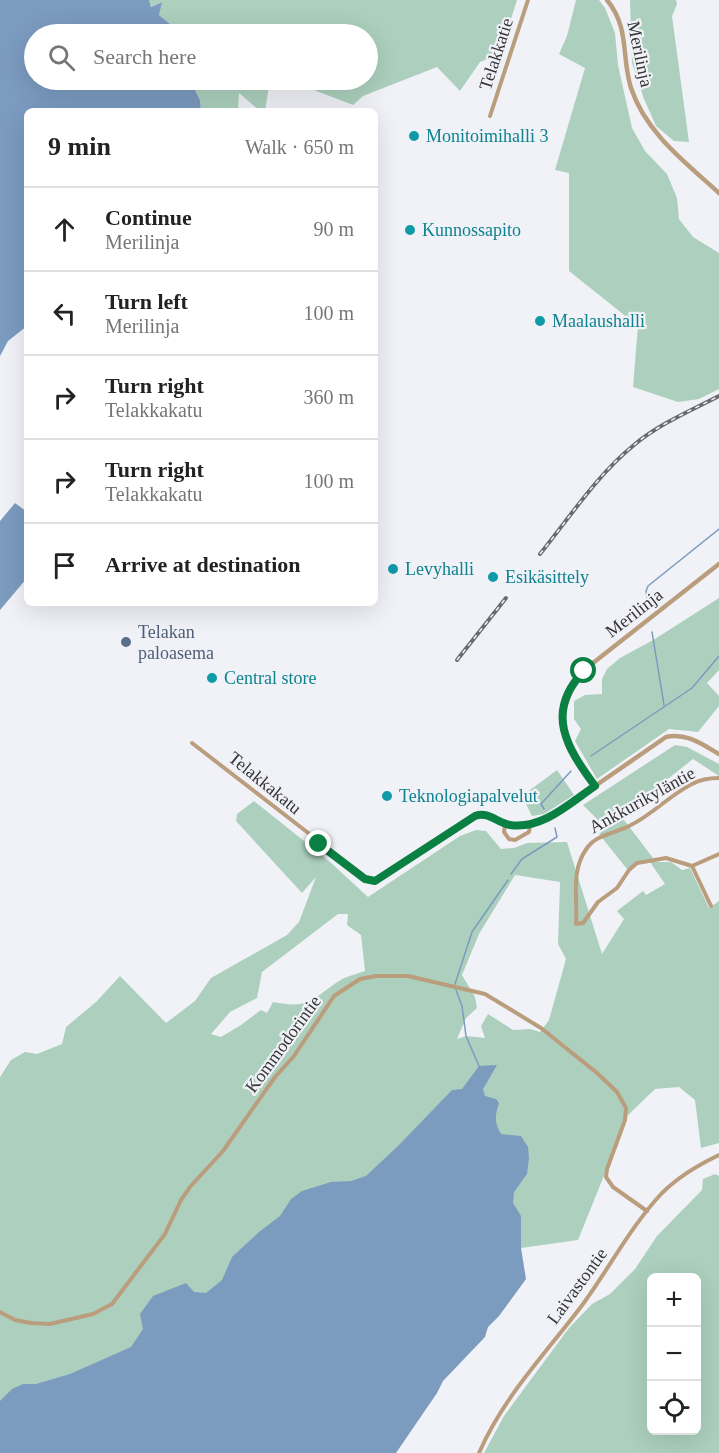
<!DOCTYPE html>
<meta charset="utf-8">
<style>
body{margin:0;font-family:"Times New Roman",serif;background:#f2f2f2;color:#222}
.controls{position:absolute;right:18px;bottom:18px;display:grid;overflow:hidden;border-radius:9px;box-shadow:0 6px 24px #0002}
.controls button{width:54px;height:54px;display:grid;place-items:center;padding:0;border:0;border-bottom:2px solid #e0e0e0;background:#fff;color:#222;font:30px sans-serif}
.stop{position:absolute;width:18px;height:18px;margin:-14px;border:4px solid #0b8043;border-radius:50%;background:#fff}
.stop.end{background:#0b8043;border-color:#fff;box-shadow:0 2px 6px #0008}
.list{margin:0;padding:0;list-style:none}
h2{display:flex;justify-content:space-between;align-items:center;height:78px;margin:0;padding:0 24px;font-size:26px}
h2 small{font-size:20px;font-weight:400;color:#767676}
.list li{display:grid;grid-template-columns:39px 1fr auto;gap:18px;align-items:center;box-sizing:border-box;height:84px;padding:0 24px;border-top:2px solid #e0e0e0}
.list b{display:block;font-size:22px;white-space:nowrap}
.list p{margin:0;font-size:20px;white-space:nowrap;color:#767676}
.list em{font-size:20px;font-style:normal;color:#767676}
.icon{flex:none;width:33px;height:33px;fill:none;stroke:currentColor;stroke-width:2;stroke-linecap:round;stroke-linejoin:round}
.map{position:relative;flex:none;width:719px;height:1453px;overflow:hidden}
.search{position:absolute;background:#fff;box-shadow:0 6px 24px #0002;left:24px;top:24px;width:354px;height:66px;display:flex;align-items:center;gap:15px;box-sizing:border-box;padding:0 21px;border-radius:33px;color:#767676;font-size:22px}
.panel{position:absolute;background:#fff;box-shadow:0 6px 24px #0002;left:24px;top:108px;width:354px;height:498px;border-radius:9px}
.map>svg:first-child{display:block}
.green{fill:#acd0bd;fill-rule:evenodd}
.water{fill:#7b9bbf}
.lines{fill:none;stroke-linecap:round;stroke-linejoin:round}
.stream{stroke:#7b9bbf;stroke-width:1.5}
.minor{stroke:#ba9d7d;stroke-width:4}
.tertiary{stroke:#ba9d7d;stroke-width:4.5}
.rail-casing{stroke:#6a6b6e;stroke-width:4}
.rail{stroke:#f1f2f8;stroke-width:1.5;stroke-dasharray:4.5;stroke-linecap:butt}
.route{stroke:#0b8043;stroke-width:8}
.culture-dot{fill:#0f9aa8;stroke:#f1f2f8;stroke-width:2}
.service-dot{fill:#5c6f8a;stroke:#f1f2f8;stroke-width:2}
.labels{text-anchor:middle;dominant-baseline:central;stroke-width:4.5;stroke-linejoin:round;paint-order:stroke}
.street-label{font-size:18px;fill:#363638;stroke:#f1f2f8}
.culture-label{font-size:18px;fill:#0d838f;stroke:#f1f2f8;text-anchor:start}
.service-label{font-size:18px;fill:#4e5e75;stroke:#f1f2f8;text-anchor:start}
</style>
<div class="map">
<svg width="719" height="1453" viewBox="0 0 719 1453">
<rect width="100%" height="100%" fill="#f1f2f8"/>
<!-- green -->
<g class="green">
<polygon points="149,0 517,0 500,54 480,62 460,91 437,67 363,96 353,105 288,80 368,80 368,34 176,34 175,28 159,15 161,2 151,7"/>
<polygon points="576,0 599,0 605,8 615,33 618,65 632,128 645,151 667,174 677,198 679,219 693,237 719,253 719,389 699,399 678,402 633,387 638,326 569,271 569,173 555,170 585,68 559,54 567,36"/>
<polygon points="630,0 676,0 677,4 672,16 689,142 674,141 656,126 644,99 632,63"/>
<polygon points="190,80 270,80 265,111 260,111 239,93 238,111 201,111 200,100"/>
<polygon points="719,598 719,670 707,683 719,696 719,706 698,732 669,729 597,779 575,741 581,729 574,719 574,701 585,695 602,694 602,679 607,669 620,658 655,639"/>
<polygon points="675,745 687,747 719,764 719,776 693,759 621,816 653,858 627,869 599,834 606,828 583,805"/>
<polygon points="557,770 574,795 544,814 532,816 522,796"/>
<path d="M254 801 329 861 368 897 460 836 476 830 486 831 501 849 514 848 527 843 567 842 602 954 624 919 617 911 643 891 646 895 665 884 650 862H671L682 870 690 868 709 908 719 901V1143L701 1148 695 1100 679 1087 655 1089 623 1120 603 1178 578 1240 521 1248 163 1334 0 1434V1077L11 1060 25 1052 37 1054 62 1044 66 1027 96 1002 120 976 166 1023 195 1001 211 978 287 935 299 922 316 877 302 893 236 821 237 814ZM515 875 560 882 558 944 566 959 549 1020 540 1032 530 1029 513 1030 488 1014 481 1026 485 1038 466 1036 457 1039 466 1018 477 1008 475 997 462 975 479 934ZM338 914H348L347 925 361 935 365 971C358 973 349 976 342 979 313 997 312 1010 273 1002L267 1013 261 1010 241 1025 221 1037 211 1034 230 1012 257 998 262 972Z"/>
<path d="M715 1174 719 1176V1453H484L504 1416 569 1328 592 1304 610 1294 635 1269 657 1236 702 1190 703 1179ZM652 1278H696V1430H652Z"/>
</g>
<!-- water -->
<g class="water">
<polygon points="0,0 149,0 151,7 162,2 159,15 175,28 176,34 34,34 34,80 190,80 200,100 201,111 27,111 27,326 8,341 0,356"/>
<polygon points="15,503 27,512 27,578 0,610 0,521"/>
<path d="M497 1065 483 1089 485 1096 496 1099 499 1103C495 1115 494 1123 501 1134L521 1136 528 1147 529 1158 527 1174 514 1192 513 1203 521 1216V1248L526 1279 499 1316 488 1327 485 1337 443 1381 437 1393 396 1453H0V1401L12 1389 23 1384H36L70 1374 131 1347 143 1329 140 1314 153 1296 186 1283 194 1292 206 1293 222 1280 232 1257 259 1232 280 1216 291 1199 302 1191 331 1182 351 1181 366 1176 399 1145 452 1090 462 1089 479 1066Z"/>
</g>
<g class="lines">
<!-- stream -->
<g class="stream">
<polyline points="648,605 646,591 648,586 719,529"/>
<polyline points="652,632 664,705"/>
<polyline points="591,756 692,688 719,656"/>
<polyline points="544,809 541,804 571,771"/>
<polyline points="511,874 522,859 557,837 555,828"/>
<polyline points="455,984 472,932 508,880"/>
<polyline points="456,990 462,1006 466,1036 479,1066"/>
</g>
<!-- minor -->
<g class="minor">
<polyline points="490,116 528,0"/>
<polyline points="192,743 369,880 380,879 475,816 486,814 505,824 530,825 529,832 515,840 509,839 504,832 505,824"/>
<path d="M719 778C710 778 701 779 692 784 670 795 653 814 631 825 617 833 597 834 587 848 570 871 578 898 576 924L583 923 598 902 617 888 629 870 637 863 666 858 692 866 719 854"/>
<polyline points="692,866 711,906"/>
<polyline points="0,1312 15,1320 31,1323 50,1324 93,1314 112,1304 165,1234 181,1200 190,1187 223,1151 275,1077 294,1056 334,996 360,979 376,976 408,976 485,994 541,1028 597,1073 617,1092 626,1108 625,1120 607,1169 606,1177 613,1187 647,1211"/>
<path d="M479 1453C503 1397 547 1352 583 1304 610 1267 631 1226 662 1193 679 1176 698 1165 719 1155"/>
</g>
<!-- tertiary -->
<g class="tertiary">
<path d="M607 0C630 28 621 56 631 88 646 133 685 162 719 193"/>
<path d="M595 786C586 775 577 764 570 751 554 718 568 686 593 663L719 564"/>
<path d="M530 825 548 818 569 804 666 737C686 732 703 745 719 754"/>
</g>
<defs>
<g id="rail">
<path d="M540 554C570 517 597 475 634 445 659 424 690 411 719 396"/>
<polyline points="457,660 506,598"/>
</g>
</defs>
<!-- rail casing -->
<use href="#rail" class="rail-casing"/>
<!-- rail -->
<use href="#rail" class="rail"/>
</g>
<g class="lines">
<!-- route -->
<path class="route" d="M319 844 365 879 375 881 475 816C489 811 497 823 510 825 542 830 570 803 595 786 567 748 544 712 584 671"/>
</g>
<!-- markers -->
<g class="culture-dot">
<circle cx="414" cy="136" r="6"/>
<circle cx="410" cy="230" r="6"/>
<circle cx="540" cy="321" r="6"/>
<circle cx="393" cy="569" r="6"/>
<circle cx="493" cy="577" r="6"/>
<circle cx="212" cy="678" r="6"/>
<circle cx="387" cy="796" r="6"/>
</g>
<circle class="service-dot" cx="126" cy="642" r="6"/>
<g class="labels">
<!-- street labels -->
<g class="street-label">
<text transform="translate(496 54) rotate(-72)">Telakkatie</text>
<text transform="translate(640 54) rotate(78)">Merilinja</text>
<text transform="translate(634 613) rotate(-38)">Merilinja</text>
<text transform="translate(265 783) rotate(39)">Telakkakatu</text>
<text transform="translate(642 800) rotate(-29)">Ankkurikyläntie</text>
<text transform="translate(283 1044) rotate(-54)">Kommodorintie</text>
<text transform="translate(577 1286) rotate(-54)">Laivastontie</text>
</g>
<!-- culture labels -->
<g class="culture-label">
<text x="426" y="136">Monitoimihalli 3</text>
<text x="422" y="230">Kunnossapito</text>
<text x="552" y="321">Maalaushalli</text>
<text x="405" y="569">Levyhalli</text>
<text x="505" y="577">Esikäsittely</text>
<text x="224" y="678">Central store</text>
<text x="399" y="796">Teknologiapalvelut</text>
</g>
<!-- service labels -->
<g class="service-label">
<text x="138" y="632">Telakan<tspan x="138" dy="21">paloasema</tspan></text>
</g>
</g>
</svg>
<div class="controls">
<button>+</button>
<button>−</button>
<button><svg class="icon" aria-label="locate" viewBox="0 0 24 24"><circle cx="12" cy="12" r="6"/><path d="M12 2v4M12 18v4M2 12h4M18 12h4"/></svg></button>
</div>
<div class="stop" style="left:584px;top:671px"></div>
<div class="stop end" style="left:319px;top:844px"></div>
<div class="search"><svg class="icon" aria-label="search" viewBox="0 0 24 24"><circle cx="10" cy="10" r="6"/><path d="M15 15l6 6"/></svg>Search here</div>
<section class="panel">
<h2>9 min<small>Walk · 650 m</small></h2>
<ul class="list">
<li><svg class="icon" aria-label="ahead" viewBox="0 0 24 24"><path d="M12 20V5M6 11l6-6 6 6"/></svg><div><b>Continue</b><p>Merilinja</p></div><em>90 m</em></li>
<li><svg class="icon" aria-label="left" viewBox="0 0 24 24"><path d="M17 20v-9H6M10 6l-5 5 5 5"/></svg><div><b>Turn left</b><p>Merilinja</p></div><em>100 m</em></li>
<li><svg class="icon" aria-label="right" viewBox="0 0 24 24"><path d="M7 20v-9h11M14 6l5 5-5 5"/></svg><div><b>Turn right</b><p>Telakkakatu</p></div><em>360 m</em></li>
<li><svg class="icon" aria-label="right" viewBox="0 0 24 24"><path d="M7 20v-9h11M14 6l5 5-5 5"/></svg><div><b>Turn right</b><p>Telakkakatu</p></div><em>100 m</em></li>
<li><svg class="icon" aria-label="arrive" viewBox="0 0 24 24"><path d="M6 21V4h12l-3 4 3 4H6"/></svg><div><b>Arrive at destination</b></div></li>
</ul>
</section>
</div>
